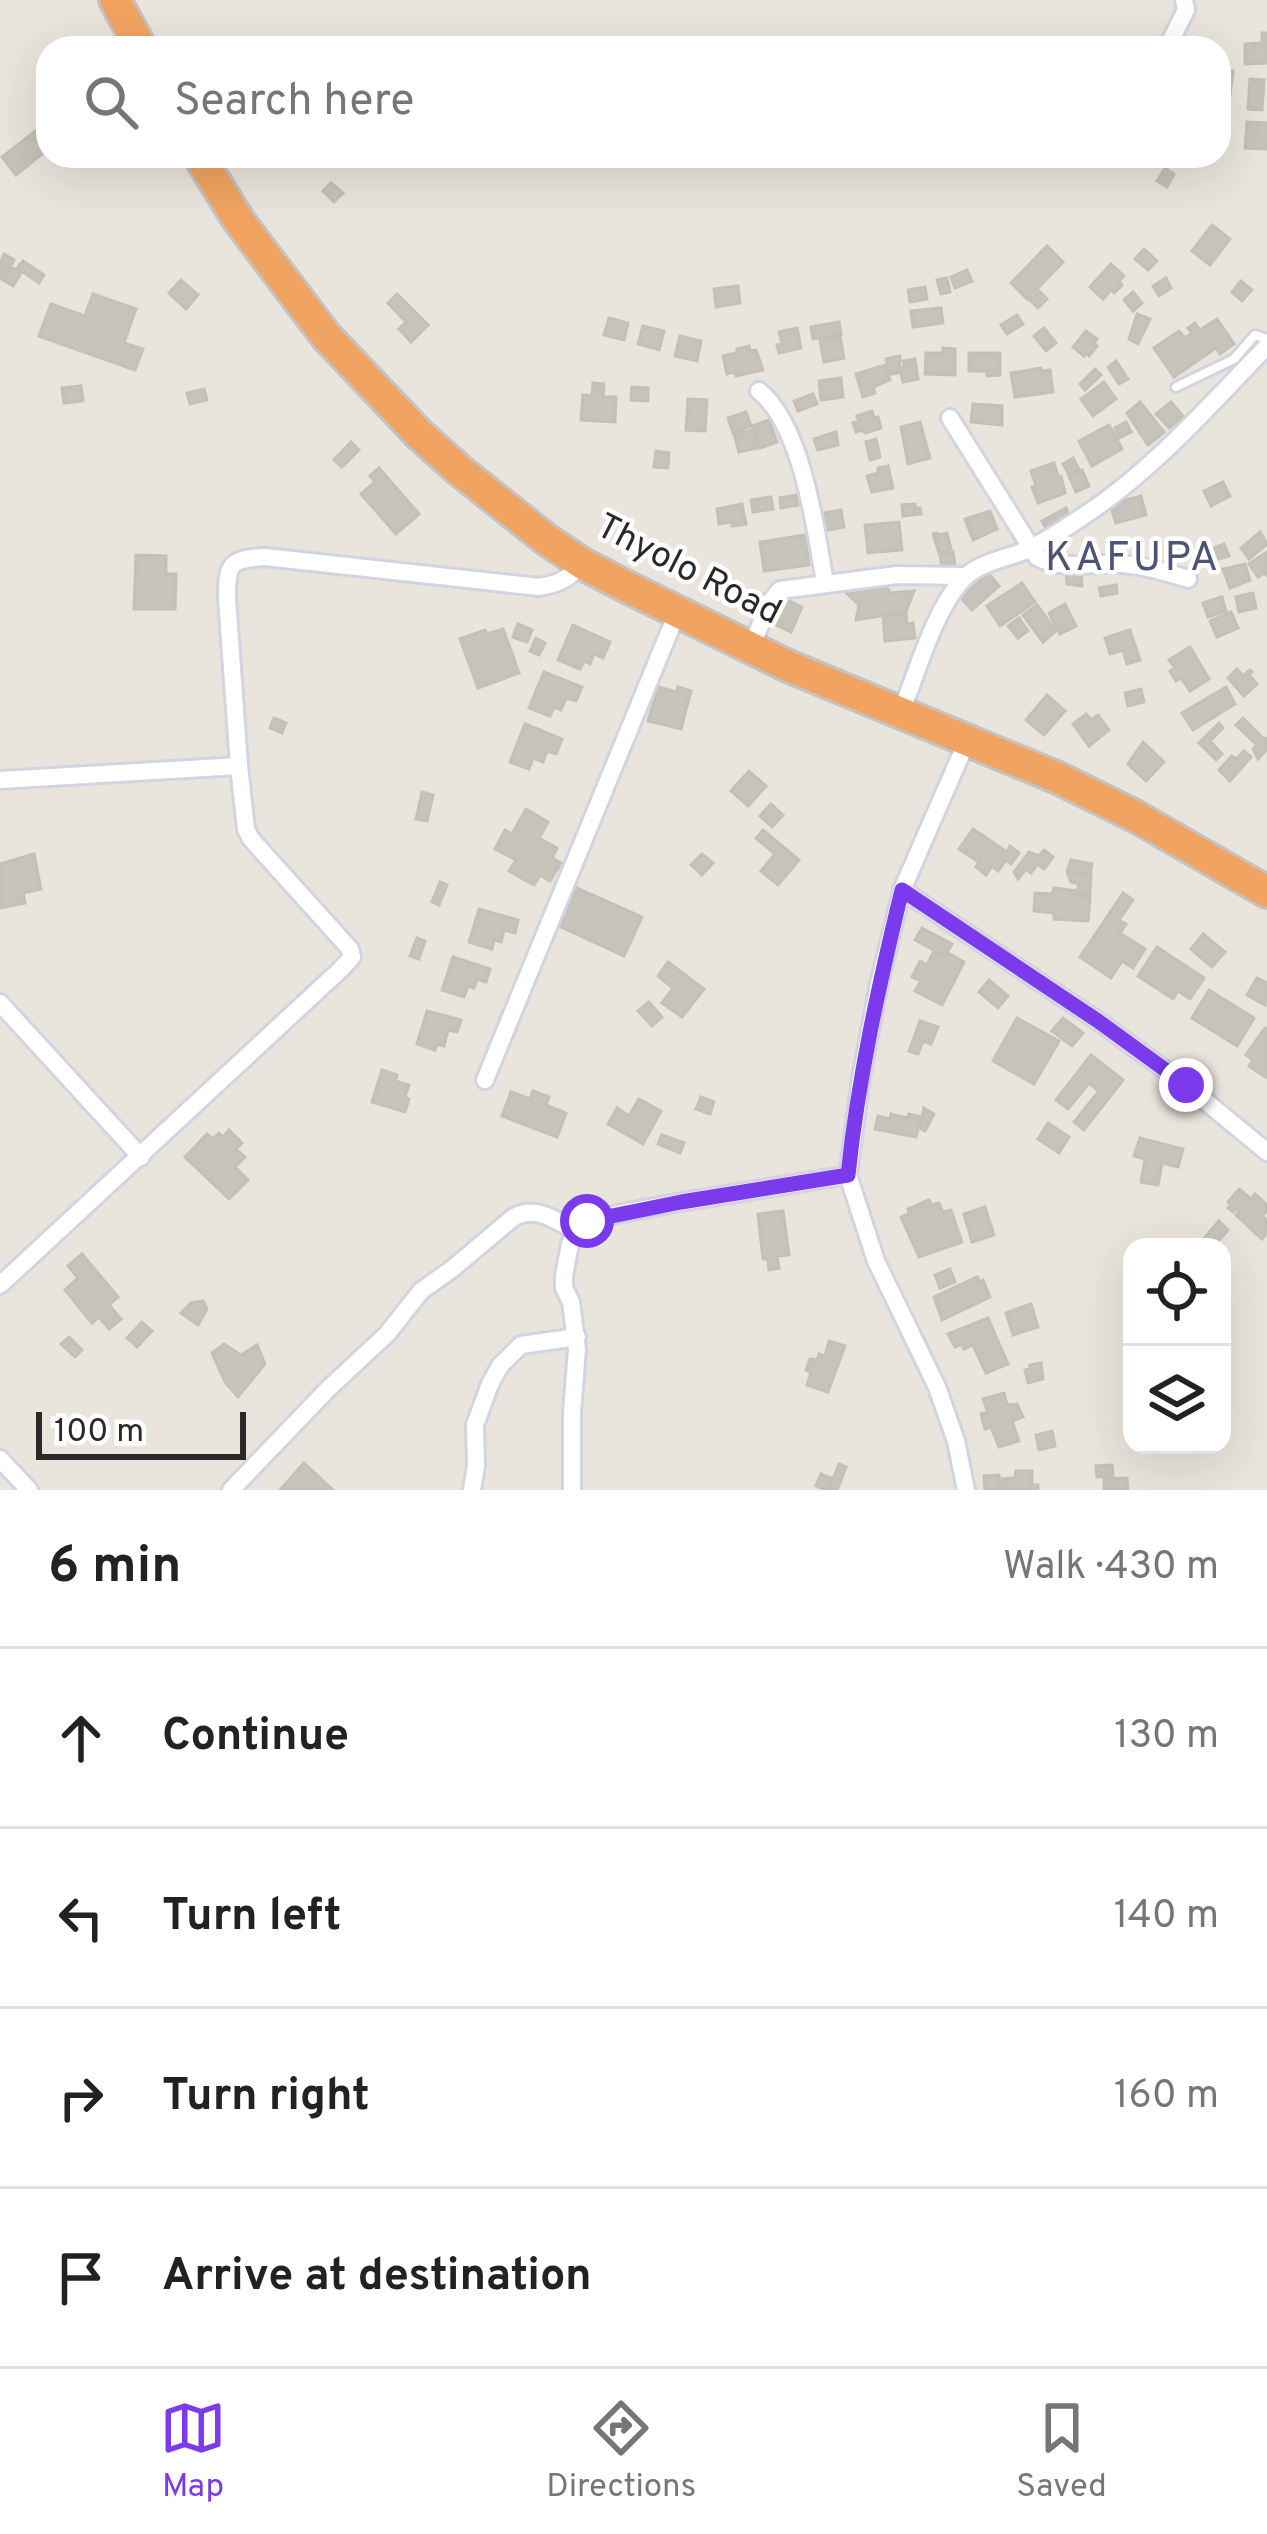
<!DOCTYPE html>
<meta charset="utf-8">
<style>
body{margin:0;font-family:Overpass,sans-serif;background:#f2f2f2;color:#222}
.controls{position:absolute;right:36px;bottom:36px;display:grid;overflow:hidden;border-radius:24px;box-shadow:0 12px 48px #0002}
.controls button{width:108px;height:108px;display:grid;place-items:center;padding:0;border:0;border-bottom:3px solid #e0e0e0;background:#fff;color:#222;font:60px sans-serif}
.scale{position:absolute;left:36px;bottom:30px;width:210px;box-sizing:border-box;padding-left:12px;border:6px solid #292929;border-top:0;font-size:33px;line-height:42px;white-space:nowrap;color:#292929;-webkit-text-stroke:9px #fff;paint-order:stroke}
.stop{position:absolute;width:36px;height:36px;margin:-27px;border:9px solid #7c3aed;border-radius:50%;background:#fff}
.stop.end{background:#7c3aed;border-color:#fff;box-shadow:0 3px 12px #0008}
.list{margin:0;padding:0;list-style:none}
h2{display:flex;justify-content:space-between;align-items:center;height:156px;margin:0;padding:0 48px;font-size:51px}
h2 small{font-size:39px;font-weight:400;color:#767676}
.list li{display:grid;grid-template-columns:78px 1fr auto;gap:36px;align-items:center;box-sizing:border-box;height:180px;padding:0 48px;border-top:3px solid #e0e0e0}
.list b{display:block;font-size:45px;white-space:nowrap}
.list em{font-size:39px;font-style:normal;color:#767676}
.icon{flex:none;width:66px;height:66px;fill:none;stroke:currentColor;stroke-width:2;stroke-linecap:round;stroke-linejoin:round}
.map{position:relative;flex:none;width:1267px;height:1490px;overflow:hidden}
.search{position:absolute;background:#fff;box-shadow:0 12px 48px #0002;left:36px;right:36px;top:36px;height:132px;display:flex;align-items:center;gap:30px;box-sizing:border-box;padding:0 42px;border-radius:36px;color:#767676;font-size:45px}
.sheet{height:876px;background:#fff}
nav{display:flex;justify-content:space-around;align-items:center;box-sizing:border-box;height:168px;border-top:3px solid #e0e0e0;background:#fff;font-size:33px;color:#767676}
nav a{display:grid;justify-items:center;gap:6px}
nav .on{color:#7c3aed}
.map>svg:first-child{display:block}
.building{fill:#c6c3bb;stroke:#c5c0b6;stroke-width:3}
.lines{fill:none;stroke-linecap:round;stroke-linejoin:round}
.lane-casing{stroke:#d2d4e1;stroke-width:14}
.street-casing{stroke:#d2d4e1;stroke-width:22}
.highway-casing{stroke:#c3c3c3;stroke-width:36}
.lane{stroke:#fff;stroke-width:8}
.street{stroke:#fff;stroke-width:16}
.highway{stroke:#f1a461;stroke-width:30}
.route{stroke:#7c3aed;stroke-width:15}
.labels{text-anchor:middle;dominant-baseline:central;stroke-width:9;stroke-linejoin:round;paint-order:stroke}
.street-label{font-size:36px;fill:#292929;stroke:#fff}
.quarter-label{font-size:42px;letter-spacing:3px;fill:#4d5476;stroke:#fff}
</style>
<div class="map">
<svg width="1267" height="1490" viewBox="0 0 1267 1490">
<rect width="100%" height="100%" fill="#eae5dc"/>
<!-- building -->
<g class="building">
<polygon points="1262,33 1267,33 1267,63 1245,64 1245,44 1262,43"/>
<polygon points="1223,70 1233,71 1227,119 1219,118"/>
<polygon points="1250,79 1264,80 1262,110 1248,109"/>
<polygon points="48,121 48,149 16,175 2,157"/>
<polygon points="1247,122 1267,123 1267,149 1245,148"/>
<polygon points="1165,168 1174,174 1167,187 1157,181"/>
<polygon points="331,183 343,193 334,202 323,191"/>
<polygon points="1212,225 1230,239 1210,265 1192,251"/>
<polygon points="1047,246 1063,262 1027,299 1011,283"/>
<polygon points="1144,249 1157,261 1148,270 1135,259"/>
<polygon points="4,254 14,260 8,270 0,265"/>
<polygon points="23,261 44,275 39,283 17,268"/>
<polygon points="1111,264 1124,276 1119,281 1122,285 1114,293 1111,290 1103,299 1090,287"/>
<polygon points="0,267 9,272 11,267 21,273 13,286 0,278"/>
<polygon points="967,270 972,281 955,288 951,277"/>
<polygon points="947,278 950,292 941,294 937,280"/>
<polygon points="1166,278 1171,288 1159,296 1153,286"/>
<polygon points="181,280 198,295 186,309 169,293"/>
<polygon points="1241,281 1252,290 1242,301 1232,292"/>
<polygon points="738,286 740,303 716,307 714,289"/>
<polygon points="925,287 927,299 910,302 908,290"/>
<polygon points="1039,291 1047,299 1038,308 1030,300"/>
<polygon points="1133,292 1142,303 1133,311 1124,300"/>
<polygon points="93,294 136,309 124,343 143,349 135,370 39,336 51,304 85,316"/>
<polygon points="397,294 428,325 411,342 399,329 406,322 388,303"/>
<polygon points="941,308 943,323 913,327 911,311"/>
<polygon points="1137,314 1150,319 1138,344 1129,339"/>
<polygon points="1017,315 1023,324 1007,334 1001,325"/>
<polygon points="609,318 628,323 624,340 604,335"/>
<polygon points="1217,319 1234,344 1220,354 1216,348 1174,377 1154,348 1179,331 1185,338 1192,333 1188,328 1195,323 1200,330"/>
<polygon points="839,322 841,334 813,339 811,327"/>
<polygon points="643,326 664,331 659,350 638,344"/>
<polygon points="797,328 801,348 779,353 777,345 782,344 779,332"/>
<polygon points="1044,328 1056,343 1046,351 1034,336"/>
<polygon points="1086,331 1097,339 1094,344 1097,346 1089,356 1086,353 1084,356 1073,347"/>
<polygon points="680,336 701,341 697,361 675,356"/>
<polygon points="840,336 844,358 824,362 820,340"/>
<polygon points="749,346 750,351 756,350 763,370 736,376 735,372 727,374 723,356 737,353 737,349"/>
<polygon points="943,348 955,349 955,375 925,374 926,353 943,353"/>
<polygon points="969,353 1000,353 1000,375 987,376 987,371 969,371"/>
<polygon points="900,356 899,373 890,374 886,359"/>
<polygon points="915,359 918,379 903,382 900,368 904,367 903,361"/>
<polygon points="1116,361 1128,379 1119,384 1108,367"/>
<polygon points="885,365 890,380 873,387 875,393 863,397 856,374"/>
<polygon points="1041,368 1042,371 1050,370 1053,392 1015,397 1011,373"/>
<polygon points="1095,369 1101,375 1085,390 1080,384"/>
<polygon points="841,378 843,397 821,400 819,381"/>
<polygon points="1104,382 1116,399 1093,416 1081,399"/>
<polygon points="593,383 604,384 603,397 616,397 615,422 581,420 583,395 592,396"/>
<polygon points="81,386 83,401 64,403 62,388"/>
<polygon points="632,387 648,388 648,401 631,400"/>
<polygon points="204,389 207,400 190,404 187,393"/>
<polygon points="813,394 817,404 798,411 794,401"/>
<polygon points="688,399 707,400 705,431 686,430"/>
<polygon points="1140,402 1164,432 1148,445 1127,413"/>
<polygon points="1171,402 1183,416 1169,428 1156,414"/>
<polygon points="973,404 1002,406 1002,425 971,422"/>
<polygon points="872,411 874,418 878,417 881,428 865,433 862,430 856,432 853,423 859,421 857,416"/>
<polygon points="746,412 751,426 733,433 728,418"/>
<polygon points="769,420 777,442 760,448 752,426"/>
<polygon points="920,422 930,458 908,464 901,427"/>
<polygon points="1126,422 1131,432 1119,438 1115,428"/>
<polygon points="1109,425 1122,449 1092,466 1079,441"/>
<polygon points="753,430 757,448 739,452 734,434"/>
<polygon points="836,432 838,445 818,450 814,439"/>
<polygon points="876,439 880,457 870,460 866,442"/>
<polygon points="351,442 359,450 342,467 334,460"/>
<polygon points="656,451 669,453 668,468 654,467"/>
<polygon points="1073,458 1079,469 1069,475 1063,464"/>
<polygon points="1054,463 1058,476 1061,476 1065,493 1038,503 1032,487 1036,486 1031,471"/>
<polygon points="888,466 893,488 872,492 867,476 878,473 878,468"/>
<polygon points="379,468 419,514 396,534 361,494 375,482 370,476"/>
<polygon points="1082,470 1089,486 1076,492 1069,476"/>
<polygon points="1223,482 1230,496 1211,506 1204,491"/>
<polygon points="796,495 798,505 781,508 780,498"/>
<polygon points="1141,496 1146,515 1116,523 1110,504"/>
<polygon points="771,497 773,509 753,512 751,500"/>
<polygon points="742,504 746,524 732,526 731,522 719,524 717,509"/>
<polygon points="915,504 915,508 920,508 921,514 903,516 902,505"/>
<polygon points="1066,508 1070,518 1047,530 1042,521"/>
<polygon points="841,510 844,527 823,531 820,514"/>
<polygon points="990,511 997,529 973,540 965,519"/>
<polygon points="899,522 902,550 868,553 865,525"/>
<polygon points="1260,532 1267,544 1249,559 1241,548"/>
<polygon points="937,533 938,535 947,533 951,549 939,553 933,534"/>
<polygon points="805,535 809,565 764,571 760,542"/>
<polygon points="1224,544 1229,556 1215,560 1211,549"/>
<polygon points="953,552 955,567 942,569 940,554"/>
<polygon points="1267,552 1267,576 1264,573 1258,577 1249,564"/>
<polygon points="136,555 166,556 166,574 176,574 175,609 134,609"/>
<polygon points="1245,564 1250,580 1230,588 1223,569"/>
<polygon points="1081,571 1082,586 1067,584 1066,572"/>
<polygon points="988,573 999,586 972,610 961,598"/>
<polygon points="1022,583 1035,602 1000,626 987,606"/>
<polygon points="885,584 890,593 914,591 906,612 856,620 859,605 841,588"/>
<polygon points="1116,585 1117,593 1101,596 1099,588"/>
<polygon points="1253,593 1256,608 1239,612 1236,597"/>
<polygon points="776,595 802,607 791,632 765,620"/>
<polygon points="1222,597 1226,611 1208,617 1203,603"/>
<polygon points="1065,604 1076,626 1060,634 1049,613"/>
<polygon points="1037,605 1056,631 1043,642 1023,615"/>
<polygon points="1231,612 1238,628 1217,637 1210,621"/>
<polygon points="906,614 907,624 913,623 915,638 885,641 883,617"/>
<polygon points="1019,618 1028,631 1018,638 1008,626"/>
<polygon points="518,624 532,630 527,642 513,637"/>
<polygon points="573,625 610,642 603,658 594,654 590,664 584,661 580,669 558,660"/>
<polygon points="503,629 519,673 478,688 460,639 485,630 487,634"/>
<polygon points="1130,630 1140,660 1127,664 1123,650 1110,654 1105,638"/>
<polygon points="536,638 545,643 539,655 530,651"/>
<polygon points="1190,647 1209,679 1190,691 1181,678 1176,681 1170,671 1175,668 1169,660"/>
<polygon points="1237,669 1243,676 1250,670 1252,672 1249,675 1257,684 1244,696 1228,678"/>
<polygon points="544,672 582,687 576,701 566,698 561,710 554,707 550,716 529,708"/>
<polygon points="658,687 677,692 678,687 691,691 681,729 648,721"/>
<polygon points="1226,687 1235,704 1193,730 1182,713"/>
<polygon points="1141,689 1144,702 1128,706 1125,693"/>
<polygon points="1047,695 1065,711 1044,735 1026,720"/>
<polygon points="1086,714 1091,720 1098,715 1109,730 1089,746 1073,724"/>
<polygon points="274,718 286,723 282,733 270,728"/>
<polygon points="1243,718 1264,739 1267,738 1267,749 1258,759 1253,749 1257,745 1236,725"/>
<polygon points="1219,723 1223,728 1210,741 1222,754 1216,760 1199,743"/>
<polygon points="525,724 562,739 556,754 547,751 543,762 533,758 529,769 510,762"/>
<polygon points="1143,742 1164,762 1146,781 1128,764"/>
<polygon points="1244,751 1251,757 1230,781 1219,770 1232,756 1236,759"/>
<polygon points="749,771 766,786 748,806 731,791"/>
<polygon points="422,792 433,795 427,821 416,819"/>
<polygon points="771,804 783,815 772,827 760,816"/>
<polygon points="526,809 548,822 539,838 557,848 552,858 561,863 550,881 540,875 534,885 509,871 516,860 495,849 505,830 512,834"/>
<polygon points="973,829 1007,852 1010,846 1019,853 1011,864 1006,860 998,871 992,866 986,875 976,867 979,862 959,849"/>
<polygon points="763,830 799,860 778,885 761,871 775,854 756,838"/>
<polygon points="1044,850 1053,857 1044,869 1038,864 1031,873 1026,869 1018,879 1014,872 1029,852 1039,856"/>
<polygon points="34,854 41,889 23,893 25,903 0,908 0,864"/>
<polygon points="702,854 713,863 702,875 691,865"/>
<polygon points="1071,860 1092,864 1090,874 1076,870 1075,873 1091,874 1090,894 1073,893 1072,896 1090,897 1088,921 1054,919 1054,913 1034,911 1035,893 1052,894 1054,888 1077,891 1079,884 1071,882 1067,872"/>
<polygon points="440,882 447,885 439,905 432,902"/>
<polygon points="577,888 642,917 624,956 559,926"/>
<polygon points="1123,893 1133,900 1119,920 1126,924 1120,933 1145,949 1133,968 1122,961 1111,978 1080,957"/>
<polygon points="479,909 518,920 515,933 504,930 501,942 494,940 492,949 469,942"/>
<polygon points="922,928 952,944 945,956 915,940"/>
<polygon points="1203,934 1225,952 1212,967 1191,949"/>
<polygon points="417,938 425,941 419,959 410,956"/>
<polygon points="1157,947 1204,978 1190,999 1178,991 1173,999 1138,976"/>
<polygon points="934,951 946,958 948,953 964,962 942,1005 915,991 921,981 912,977 920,961 927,965"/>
<polygon points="453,957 490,969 486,982 477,979 474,988 468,986 464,997 442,990"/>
<polygon points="668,962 704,989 682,1017 662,1003 673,988 658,976"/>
<polygon points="1257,978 1267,983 1265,1005 1247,995"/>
<polygon points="989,980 1008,996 998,1008 979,992"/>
<polygon points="1209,990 1254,1018 1237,1046 1192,1018"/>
<polygon points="649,1002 662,1017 652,1026 638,1011"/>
<polygon points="427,1011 461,1020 457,1032 448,1030 444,1046 437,1044 435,1050 417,1044"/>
<polygon points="1017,1018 1059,1041 1034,1084 993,1061"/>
<polygon points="1063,1018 1083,1033 1072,1046 1052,1031"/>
<polygon points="920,1021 938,1027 931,1044 923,1041 918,1054 909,1051"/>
<polygon points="1265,1028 1267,1029 1267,1078 1249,1066 1253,1060 1246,1055"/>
<polygon points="1091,1055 1123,1080 1084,1130 1074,1122 1099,1091 1089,1083 1068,1109 1056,1100"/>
<polygon points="382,1070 397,1075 395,1081 409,1085 405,1097 409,1099 405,1112 372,1102"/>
<polygon points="533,1091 549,1097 546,1105 566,1113 557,1137 502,1116 511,1092 530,1099"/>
<polygon points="701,1097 714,1102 710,1114 696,1109"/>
<polygon points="639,1099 661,1111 643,1144 608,1124 617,1108 629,1116"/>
<polygon points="924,1108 934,1114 925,1131 920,1128"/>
<polygon points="891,1114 907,1118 909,1114 921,1117 916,1137 875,1129 878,1116 890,1119"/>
<polygon points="1048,1123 1069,1137 1059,1153 1038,1139"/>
<polygon points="229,1130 242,1143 236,1149 245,1157 235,1167 248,1180 229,1199 185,1157 207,1134 213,1139 219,1133 223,1137"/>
<polygon points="662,1135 684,1143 680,1153 658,1144"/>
<polygon points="1140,1138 1183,1149 1178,1167 1162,1163 1158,1185 1141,1182 1145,1159 1134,1156"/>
<polygon points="1239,1189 1251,1199 1255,1194 1267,1205 1267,1211 1262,1216 1267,1220 1267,1233 1262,1239 1236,1215 1239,1211 1236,1208 1233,1212 1228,1208 1231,1205 1228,1202"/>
<polygon points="929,1200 932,1205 939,1203 943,1212 951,1210 962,1242 919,1257 901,1217 909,1214 908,1209"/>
<polygon points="985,1207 994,1235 972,1242 964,1214"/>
<polygon points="783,1211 789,1255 777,1256 779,1268 769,1270 768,1259 763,1259 758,1214"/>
<polygon points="1219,1221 1228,1230 1213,1247 1205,1247 1200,1243"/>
<polygon points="82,1254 118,1297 109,1305 121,1319 109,1329 99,1317 92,1323 65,1290 78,1278 68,1266"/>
<polygon points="950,1269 955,1282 940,1288 935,1275"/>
<polygon points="977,1277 980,1282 983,1280 990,1297 942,1320 934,1297"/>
<polygon points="203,1301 207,1309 198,1325 181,1313 191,1303"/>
<polygon points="1031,1304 1038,1327 1013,1335 1006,1313"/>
<polygon points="988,1318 1008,1364 986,1373 973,1345 964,1349 962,1344 955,1347 948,1334"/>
<polygon points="142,1322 152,1331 137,1347 127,1338"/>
<polygon points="69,1337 82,1350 75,1357 61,1344"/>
<polygon points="829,1341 845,1346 828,1392 807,1385 811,1373 806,1370 810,1359 817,1360 819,1354 825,1356"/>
<polygon points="224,1344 241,1355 257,1345 265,1364 238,1397 225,1382 212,1353"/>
<polygon points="1041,1363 1043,1379 1028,1383 1025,1370 1030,1369 1030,1365"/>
<polygon points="1004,1393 1007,1405 1017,1404 1023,1417 1012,1421 1019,1441 999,1447 991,1427 985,1429 981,1414 988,1412 983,1399"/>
<polygon points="1052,1431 1055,1446 1039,1450 1036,1435"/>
<polygon points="304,1463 333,1490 280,1490"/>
<polygon points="839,1464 846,1467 837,1490 832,1490 829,1489"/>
<polygon points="1112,1465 1113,1476 1097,1477 1096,1466"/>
<polygon points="1016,1471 1032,1471 1032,1485 1038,1485 1038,1490 1003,1490 1002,1479 1015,1478"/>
<polygon points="821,1474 831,1478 827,1490 816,1486"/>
<polygon points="999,1475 1000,1490 985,1490 984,1476"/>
<polygon points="1127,1478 1128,1490 1104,1490 1104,1479"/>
</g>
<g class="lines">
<defs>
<polyline id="lane" points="1176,387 1234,359 1255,335 1267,339"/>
<g id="street">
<polyline points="1167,48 1186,10 1184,0"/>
<path d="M759 391C802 425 816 530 825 583"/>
<path d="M950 418 1037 557C1060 571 1096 562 1122 564 1146 566 1166 572 1188 579"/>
<polyline points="751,648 769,603 780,590 897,575 966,576"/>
<path d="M901 712C917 673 934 610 963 579 980 561 1008 559 1029 549 1048 540 1067 527 1085 515 1153 470 1210 405 1267 346"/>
<polyline points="0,780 239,766"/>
<polyline points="902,890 1098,1021 1186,1085 1267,1152"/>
<polyline points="0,1003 141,1157"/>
<polyline points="485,1080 677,613"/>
<path d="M0 1285 340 970 352 957 350 949 251 839 246 829 239 766 227 598C227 564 229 559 265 557L539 587C559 584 569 578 583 564"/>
<polyline points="0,1459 29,1490"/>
<path d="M231 1490 328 1389 387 1334 421 1291 452 1269 514 1217C536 1205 555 1220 575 1231"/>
<polyline points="472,1490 476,1466 475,1425 490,1384 500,1366 521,1345 577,1337"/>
<polyline points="572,1490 572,1412 577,1349 571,1302 564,1288 564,1276 570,1244 579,1226 596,1218 681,1202 848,1175"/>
<polyline points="966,1490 956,1441 937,1387 876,1261 848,1175 861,1078 879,984 902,890 967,741"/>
</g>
<g id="highway">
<polyline points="115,0 141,48"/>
<polyline points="199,156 239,221 326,336 419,434 459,470 547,540 583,564 627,587 788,666 1058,778 1135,816 1267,892"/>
</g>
</defs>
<!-- lane casing -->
<use href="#lane" class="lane-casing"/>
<!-- street casing -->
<use href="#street" class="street-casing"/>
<!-- highway casing -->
<use href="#highway" class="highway-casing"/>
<!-- lane -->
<use href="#lane" class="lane"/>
<!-- street -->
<use href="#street" class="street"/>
<!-- highway -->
<use href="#highway" class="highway"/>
</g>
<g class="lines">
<!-- route -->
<path class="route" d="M587 1221 681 1202 848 1175C858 1079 879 984 902 890L1098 1021 1186 1085"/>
</g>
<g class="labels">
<!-- street labels -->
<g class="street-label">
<text transform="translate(688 571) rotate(27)">Thyolo Road</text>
</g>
<!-- quarter labels -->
<g class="quarter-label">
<text x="1133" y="559">KAFUPA</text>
</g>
</g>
</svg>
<div class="controls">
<button><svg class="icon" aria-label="locate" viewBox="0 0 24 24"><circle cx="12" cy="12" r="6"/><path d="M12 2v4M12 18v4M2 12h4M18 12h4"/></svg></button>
<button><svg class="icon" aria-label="layers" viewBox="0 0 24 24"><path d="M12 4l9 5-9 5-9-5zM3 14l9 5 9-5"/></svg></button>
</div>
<div class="scale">100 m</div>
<div class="stop" style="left:587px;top:1221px"></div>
<div class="stop end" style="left:1186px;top:1085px"></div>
<div class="search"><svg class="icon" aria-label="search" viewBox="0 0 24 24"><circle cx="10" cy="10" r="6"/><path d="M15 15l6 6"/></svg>Search here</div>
</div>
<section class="sheet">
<h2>6 min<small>Walk · 430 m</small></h2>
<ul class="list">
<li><svg class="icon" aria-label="ahead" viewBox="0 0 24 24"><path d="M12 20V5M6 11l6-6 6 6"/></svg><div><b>Continue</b></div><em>130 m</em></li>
<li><svg class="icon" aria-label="left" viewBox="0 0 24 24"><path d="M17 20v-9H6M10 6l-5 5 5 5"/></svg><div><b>Turn left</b></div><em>140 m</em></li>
<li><svg class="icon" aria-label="right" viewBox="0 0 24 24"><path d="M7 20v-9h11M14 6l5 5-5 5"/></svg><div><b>Turn right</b></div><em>160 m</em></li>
<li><svg class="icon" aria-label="arrive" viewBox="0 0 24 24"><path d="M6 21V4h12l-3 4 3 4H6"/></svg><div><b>Arrive at destination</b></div></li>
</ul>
</section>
<nav>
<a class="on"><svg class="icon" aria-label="map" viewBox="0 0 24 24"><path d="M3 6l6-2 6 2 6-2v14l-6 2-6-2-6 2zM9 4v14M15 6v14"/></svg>Map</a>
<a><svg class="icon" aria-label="directions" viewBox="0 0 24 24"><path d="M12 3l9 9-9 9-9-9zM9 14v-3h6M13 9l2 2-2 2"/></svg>Directions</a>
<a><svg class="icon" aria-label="saved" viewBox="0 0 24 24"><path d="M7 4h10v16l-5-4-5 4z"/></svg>Saved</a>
</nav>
